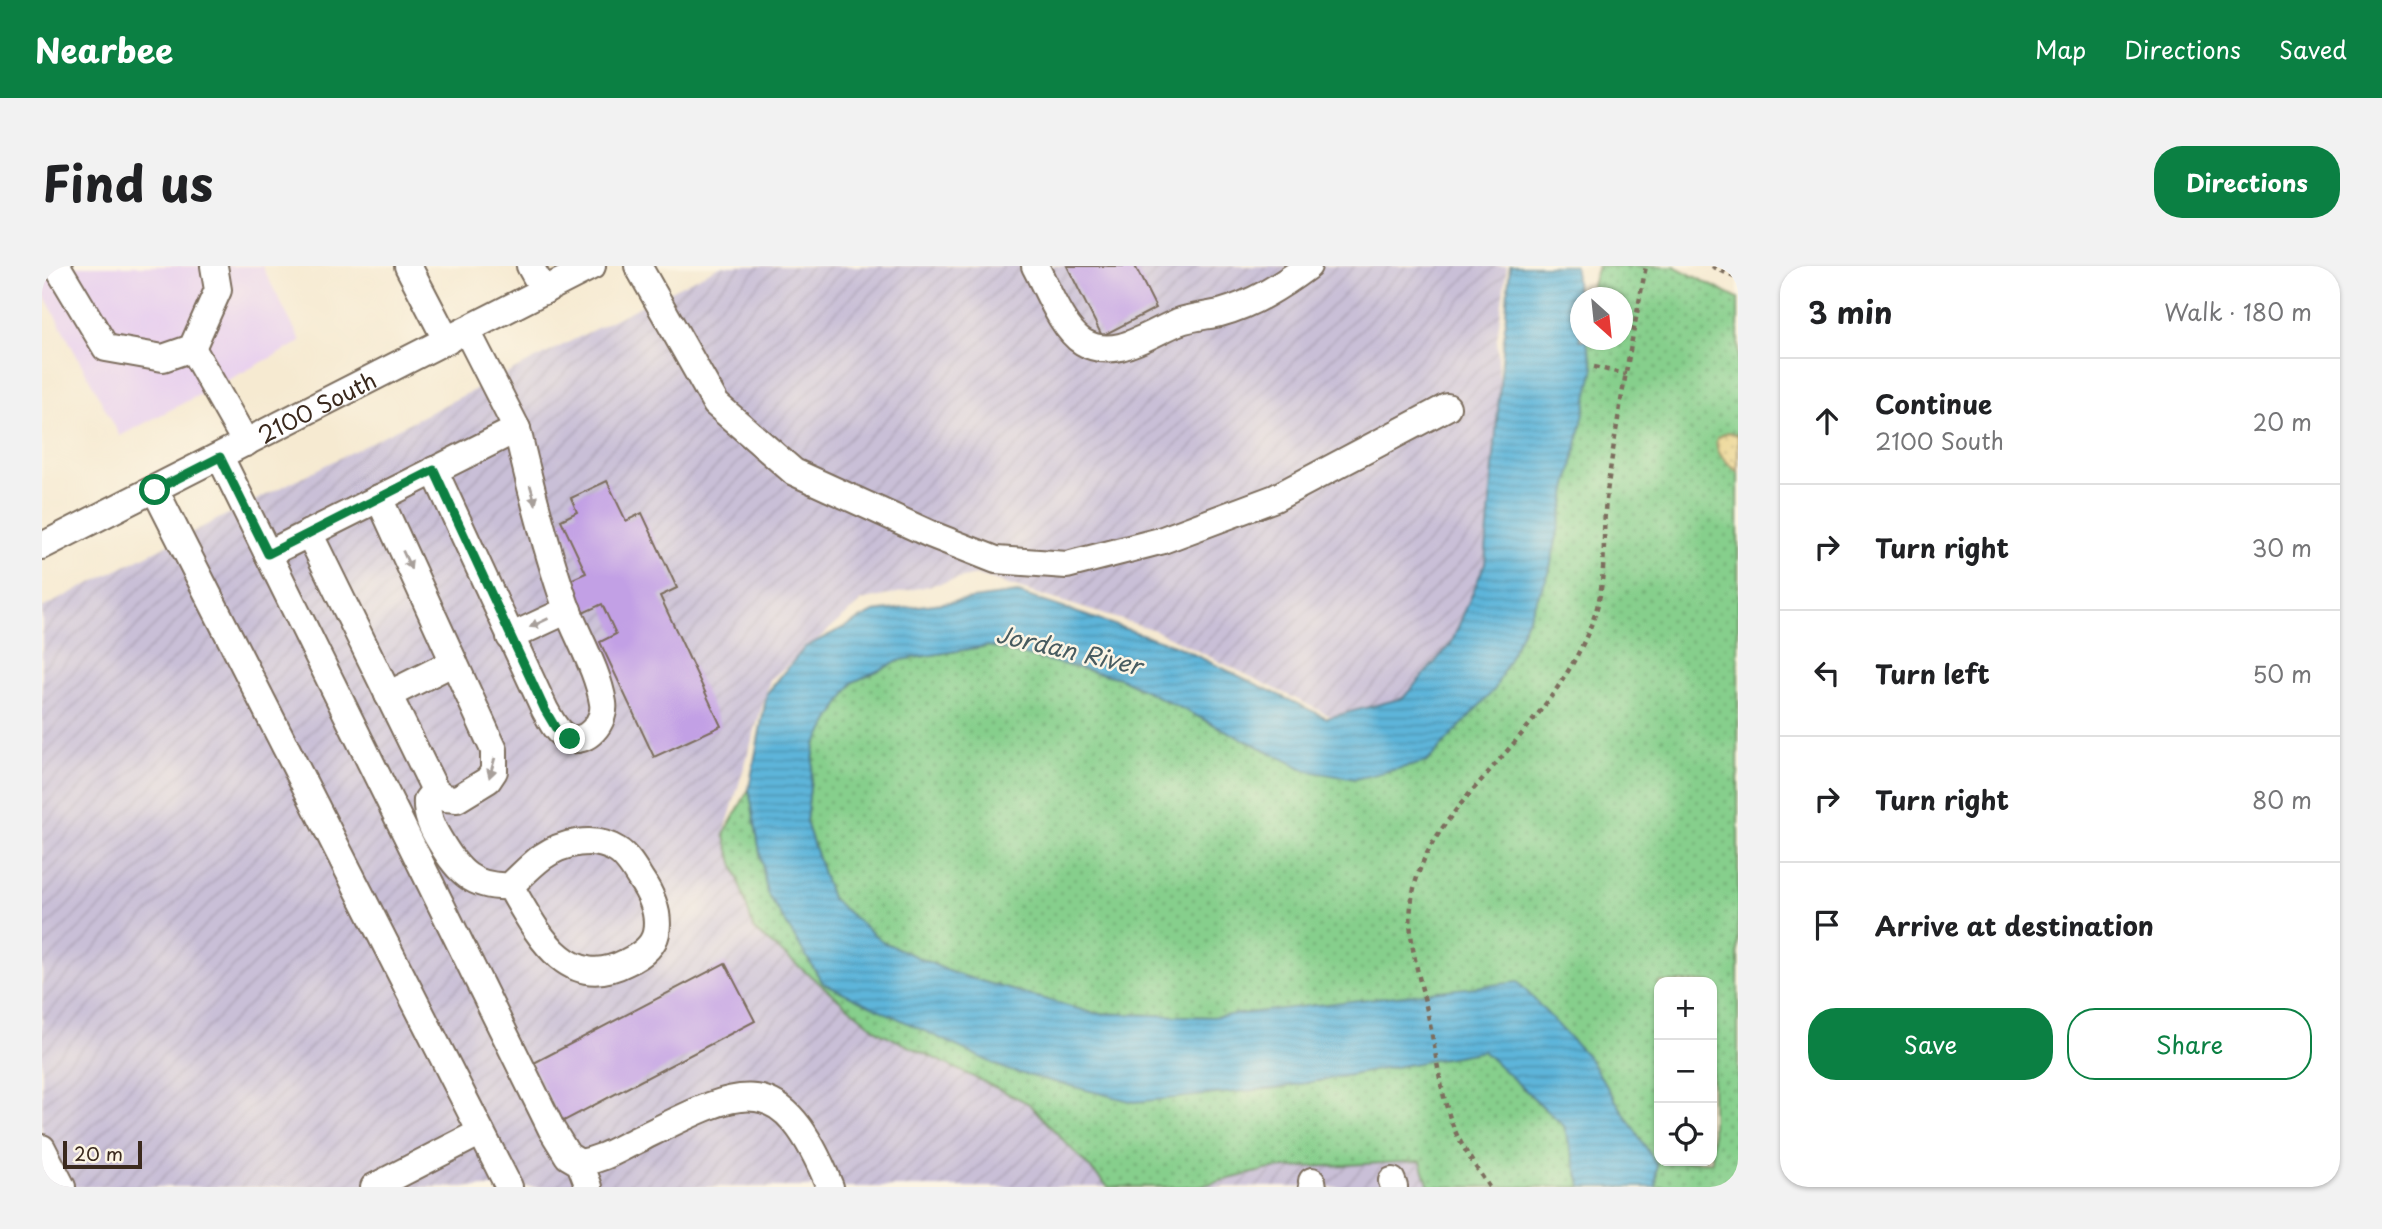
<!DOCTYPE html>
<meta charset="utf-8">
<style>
body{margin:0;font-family:"Playpen Sans",sans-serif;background:#f2f2f2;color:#202124}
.controls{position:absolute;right:21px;bottom:21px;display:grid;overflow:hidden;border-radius:14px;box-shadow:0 2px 5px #0004}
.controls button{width:63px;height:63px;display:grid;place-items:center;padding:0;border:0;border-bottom:2px solid #e0e0e0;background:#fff;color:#202124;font:35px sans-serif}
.compass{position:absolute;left:1528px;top:21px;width:63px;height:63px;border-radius:50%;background:#fff;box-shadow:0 2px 5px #0004;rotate:153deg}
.scale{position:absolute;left:21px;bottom:18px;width:79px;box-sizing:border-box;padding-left:7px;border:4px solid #3b2a1e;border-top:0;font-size:19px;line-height:24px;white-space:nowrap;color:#3b2a1e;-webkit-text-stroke:5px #fcf5e5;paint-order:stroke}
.stop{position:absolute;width:21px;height:21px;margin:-16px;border:5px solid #0b8043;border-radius:50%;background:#fff}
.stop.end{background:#0b8043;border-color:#fff;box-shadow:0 2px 7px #0008}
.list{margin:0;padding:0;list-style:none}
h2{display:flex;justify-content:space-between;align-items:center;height:91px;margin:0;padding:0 28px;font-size:30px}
h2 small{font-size:23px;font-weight:400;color:#757577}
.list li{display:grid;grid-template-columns:46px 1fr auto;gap:21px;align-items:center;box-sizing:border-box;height:126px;padding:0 28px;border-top:2px solid #e0e0e0}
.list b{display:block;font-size:26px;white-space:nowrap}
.list p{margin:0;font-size:23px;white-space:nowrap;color:#757577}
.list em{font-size:23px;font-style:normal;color:#757577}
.actions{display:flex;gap:14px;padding:21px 28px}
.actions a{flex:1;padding:16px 0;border:2px solid #0b8043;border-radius:28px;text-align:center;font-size:24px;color:#0b8043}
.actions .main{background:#0b8043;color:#fff}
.icon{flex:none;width:38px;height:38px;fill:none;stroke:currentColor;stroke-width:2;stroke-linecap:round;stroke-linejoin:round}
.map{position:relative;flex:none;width:1696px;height:921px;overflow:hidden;border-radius:28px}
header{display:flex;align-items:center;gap:42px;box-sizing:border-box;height:98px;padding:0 35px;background:#0b8043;color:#fff}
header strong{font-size:33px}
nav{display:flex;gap:38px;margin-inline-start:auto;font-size:24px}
.intro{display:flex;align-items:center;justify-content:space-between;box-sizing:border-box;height:168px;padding:0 42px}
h1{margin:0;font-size:49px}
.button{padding:18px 32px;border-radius:28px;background:#0b8043;color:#fff;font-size:24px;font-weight:700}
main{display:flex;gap:42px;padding:0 42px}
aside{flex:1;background:#fff;border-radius:28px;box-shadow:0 2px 5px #0004}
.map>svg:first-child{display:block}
.built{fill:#e9d2ee}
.industrial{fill:url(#industrial-furrows)}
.grass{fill:url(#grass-dots);stroke:#607c55;stroke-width:2;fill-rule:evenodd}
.sand{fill:url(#sand-dots);stroke:#94825e;stroke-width:2}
.water{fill:url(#water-rules);stroke:#4c707c;stroke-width:2}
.building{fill:#c2a0e5}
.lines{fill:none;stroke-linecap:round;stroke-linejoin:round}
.minor-casing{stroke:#7c6d5d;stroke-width:30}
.path{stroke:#7c6d5d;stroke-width:4.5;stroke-dasharray:5 5;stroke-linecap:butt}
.minor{stroke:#fff;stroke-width:26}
.oneway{fill:#a79f9a}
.route{stroke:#0b8043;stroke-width:9}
.labels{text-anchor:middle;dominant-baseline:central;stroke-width:5;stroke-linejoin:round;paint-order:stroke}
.street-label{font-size:23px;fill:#3b2a1e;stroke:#fcf5e5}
.water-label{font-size:24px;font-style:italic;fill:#475b60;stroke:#fcf5e5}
</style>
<header>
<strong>Nearbee</strong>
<nav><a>Map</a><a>Directions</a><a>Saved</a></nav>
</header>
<div class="intro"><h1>Find us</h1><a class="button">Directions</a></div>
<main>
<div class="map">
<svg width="1696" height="921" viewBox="0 0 1696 921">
<defs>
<pattern id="industrial-furrows" width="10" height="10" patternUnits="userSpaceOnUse" patternTransform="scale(1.75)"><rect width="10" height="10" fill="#c9bfd7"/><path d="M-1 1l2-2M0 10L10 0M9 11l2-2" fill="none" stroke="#aea4b8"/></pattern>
<pattern id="grass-dots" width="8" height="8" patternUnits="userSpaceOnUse" patternTransform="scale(1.75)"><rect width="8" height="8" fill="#86cf8c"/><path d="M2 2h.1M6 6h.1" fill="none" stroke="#6fa872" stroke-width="1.8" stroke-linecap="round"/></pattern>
<pattern id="sand-dots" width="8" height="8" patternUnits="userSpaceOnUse" patternTransform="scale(1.75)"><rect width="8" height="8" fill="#eeda9e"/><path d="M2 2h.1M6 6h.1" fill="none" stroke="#cdbb88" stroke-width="1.8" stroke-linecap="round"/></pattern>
<pattern id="water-rules" width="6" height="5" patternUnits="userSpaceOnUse" patternTransform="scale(1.75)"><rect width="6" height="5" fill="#5db5da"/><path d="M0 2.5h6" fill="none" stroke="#4e93b0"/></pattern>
</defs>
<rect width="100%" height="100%" fill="#fcf5e5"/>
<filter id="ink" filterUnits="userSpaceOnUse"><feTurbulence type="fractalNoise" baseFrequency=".0143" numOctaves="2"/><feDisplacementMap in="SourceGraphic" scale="14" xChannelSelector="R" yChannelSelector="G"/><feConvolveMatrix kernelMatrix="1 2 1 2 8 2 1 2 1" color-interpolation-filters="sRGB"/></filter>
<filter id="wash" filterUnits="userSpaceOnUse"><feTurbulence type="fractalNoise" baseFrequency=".00686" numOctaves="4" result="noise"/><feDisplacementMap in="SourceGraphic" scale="28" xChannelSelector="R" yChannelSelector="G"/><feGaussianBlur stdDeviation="1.57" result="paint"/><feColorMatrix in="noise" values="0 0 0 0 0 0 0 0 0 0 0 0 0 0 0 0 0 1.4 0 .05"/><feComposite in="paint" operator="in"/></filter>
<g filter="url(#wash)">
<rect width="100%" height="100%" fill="#f6ead1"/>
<!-- built -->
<polygon class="built" points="0,0 220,0 259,76 78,170 0,25"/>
<!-- industrial -->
<g class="industrial">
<polygon points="678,0 1465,0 1455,72 1462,212 1431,352 1344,477 1113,364 934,309 820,335 728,414 682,568 712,664 837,766 986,837 1066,921 0,921 0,342"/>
<polygon points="1379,895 1387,921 1154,921 1228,903"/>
</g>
<!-- grass -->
<g class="grass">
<path d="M1556 0H1632L1696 33V921H1614L1615 899 1546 791 1170 751 1050 747 911 707 841 676 789 632 764 556 773 479 811 416 859 394 946 380 1078 412 1266 505 1385 496 1552 101 1544 74H1580V32L1546 31ZM1617 716H1670V895H1617Z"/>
<polygon points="707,523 725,627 781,717 1236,822 1441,785 1522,860 1540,921 1387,921 1379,895 1228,903 1154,921 1066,921 986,837 837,766 712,664 682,568"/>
</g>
<!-- sand -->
<path class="sand" d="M1686 166 1696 169V206C1685 196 1672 188 1675 172Z"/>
<!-- water -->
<polygon class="water" points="1468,0 1533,0 1538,74 1544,74 1552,101 1507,307 1453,423 1385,496 1313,513 1266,505 1078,412 946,380 859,394 811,416 773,479 764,556 789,632 841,676 911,707 1050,747 1170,751 1476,716 1546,791 1615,899 1614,921 1540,921 1522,860 1441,785 1236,822 1092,836 965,804 781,717 725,627 707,523 725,427 763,381 832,346 976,327 1132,379 1285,452 1361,432 1409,378 1443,297"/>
<g id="blocks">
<!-- building -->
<g class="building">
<polygon points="1025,0 1093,0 1114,42 1060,70"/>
<polygon points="565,215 584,255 600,247 635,322 618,330 679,460 612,491 558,376 574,368 560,338 541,347 526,315 544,307 519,254 535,246 529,232"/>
<polygon points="683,697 713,755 520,856 490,798"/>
</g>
</g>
</g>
<g filter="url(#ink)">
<use href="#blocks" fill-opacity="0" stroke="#7c6d5d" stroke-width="2"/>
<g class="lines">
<defs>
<g id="minor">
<polyline points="15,0 64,82 121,92 150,82 176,24 172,0"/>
<polyline points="366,0 405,75"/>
<polyline points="488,0 502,25"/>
<polyline points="596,0 674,138 752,206 888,268 954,294 1025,299 1118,275 1233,232 1405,141"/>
<path d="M993 0C1005 22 1020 63 1041 76 1072 95 1107 68 1136 56 1149 51 1164 50 1178 47 1211 38 1239 20 1266 0"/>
<polyline points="150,82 204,177"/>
<polyline points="178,191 510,864 526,890 538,897 547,921"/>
<path d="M392 204 503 444C509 454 514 467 526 472 545 479 564 455 561 437 556 405 537 374 525 343 504 284 489 224 475 163"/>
<polyline points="113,224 467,921"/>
<polyline points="267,267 393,524 403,532 415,533 446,514 452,505 452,484 337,232"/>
<path id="s1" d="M0 280 550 0"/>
<polyline points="226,288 475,163 425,65"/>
<polyline points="468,371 526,344"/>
<polyline points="346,429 412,396"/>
<path d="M393 524 385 534C384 550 390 562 398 575 416 606 431 622 468 620 494 664 523 728 585 696 598 690 611 681 614 667 618 647 609 628 598 612 592 602 585 590 575 584 552 569 520 577 500 591 488 600 478 611 468 620"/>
<polyline points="0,882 20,921"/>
<path d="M538 897C564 892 574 884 597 873 698 823 738 797 788 921"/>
<polyline points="1270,915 1271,921"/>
<polyline points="1350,915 1352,921"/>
<polyline points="332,921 439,866"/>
</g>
</defs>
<!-- minor casing -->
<use href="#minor" class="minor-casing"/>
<!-- path -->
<g class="path">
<polyline points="1670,0 1696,13"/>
<polyline points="1552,101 1584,108"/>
<path d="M1447 921C1436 904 1423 886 1414 867 1399 835 1394 785 1386 749 1379 715 1365 676 1369 640 1375 580 1420 537 1457 494 1497 449 1536 402 1554 345 1565 310 1560 270 1564 234 1574 156 1589 78 1604 0"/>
</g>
<!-- minor -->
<use href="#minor" class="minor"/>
</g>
<!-- one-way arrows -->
<defs><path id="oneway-solid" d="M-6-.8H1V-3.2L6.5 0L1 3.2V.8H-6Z" transform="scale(1.75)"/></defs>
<g class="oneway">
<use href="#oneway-solid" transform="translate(491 229) rotate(74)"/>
<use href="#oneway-solid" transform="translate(365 294) rotate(65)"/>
<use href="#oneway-solid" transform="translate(497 357) rotate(155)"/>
<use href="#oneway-solid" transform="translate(450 502) rotate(106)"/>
</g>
</g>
<g class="lines" filter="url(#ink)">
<!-- route -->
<polyline class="route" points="113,224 178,191 226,288 392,204 503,444 516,466 528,473"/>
</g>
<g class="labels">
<!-- street labels -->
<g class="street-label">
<text stroke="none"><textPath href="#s1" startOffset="308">2100 South</textPath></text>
</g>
<!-- water labels -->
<g class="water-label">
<text transform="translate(1027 383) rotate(13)">Jordan River</text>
</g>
</g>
</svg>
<div class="controls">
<button>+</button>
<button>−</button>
<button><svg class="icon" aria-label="locate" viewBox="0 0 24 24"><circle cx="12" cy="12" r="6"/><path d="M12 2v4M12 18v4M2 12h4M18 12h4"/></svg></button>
</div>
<svg class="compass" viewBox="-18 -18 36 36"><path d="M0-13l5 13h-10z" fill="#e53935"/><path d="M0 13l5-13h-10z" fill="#757577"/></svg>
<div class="scale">20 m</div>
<div class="stop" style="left:113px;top:224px"></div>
<div class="stop end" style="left:528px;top:473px"></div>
</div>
<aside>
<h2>3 min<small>Walk · 180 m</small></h2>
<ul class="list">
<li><svg class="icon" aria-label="ahead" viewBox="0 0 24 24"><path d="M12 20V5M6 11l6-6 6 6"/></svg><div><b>Continue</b><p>2100 South</p></div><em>20 m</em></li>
<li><svg class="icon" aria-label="right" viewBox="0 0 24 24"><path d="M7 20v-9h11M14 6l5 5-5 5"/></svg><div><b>Turn right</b></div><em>30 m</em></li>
<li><svg class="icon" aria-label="left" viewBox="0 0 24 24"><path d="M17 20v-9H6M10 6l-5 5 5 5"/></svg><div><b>Turn left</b></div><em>50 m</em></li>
<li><svg class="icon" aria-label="right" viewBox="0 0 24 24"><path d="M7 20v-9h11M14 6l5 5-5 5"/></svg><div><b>Turn right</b></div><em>80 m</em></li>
<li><svg class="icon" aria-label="arrive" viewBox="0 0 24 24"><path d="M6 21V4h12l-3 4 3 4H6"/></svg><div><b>Arrive at destination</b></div></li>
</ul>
<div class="actions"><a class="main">Save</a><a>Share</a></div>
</aside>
</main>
